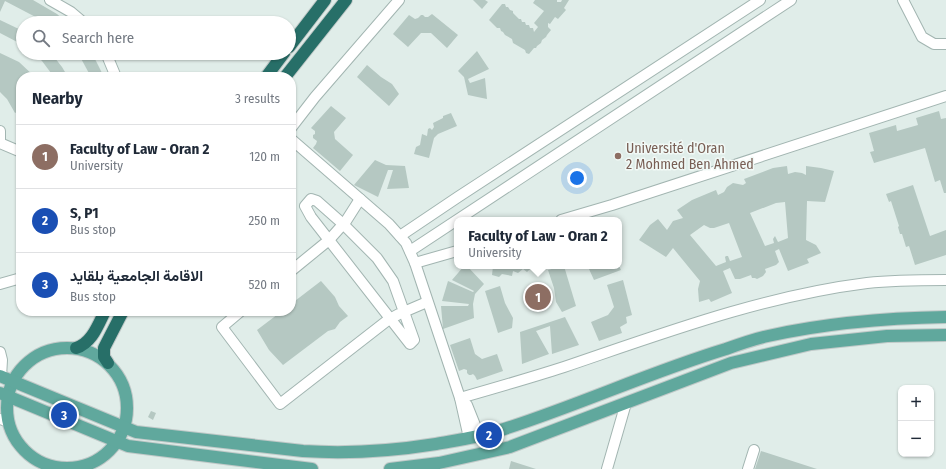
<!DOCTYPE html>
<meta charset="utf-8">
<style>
body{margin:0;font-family:"Fira Sans Condensed",Vazirmatn,sans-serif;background:#f6f6f7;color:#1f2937}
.controls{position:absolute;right:12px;bottom:12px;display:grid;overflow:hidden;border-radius:8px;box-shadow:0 1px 3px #0004}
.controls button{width:36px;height:36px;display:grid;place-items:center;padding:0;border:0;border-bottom:1px solid #e0e1e3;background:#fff;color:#1f2937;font:20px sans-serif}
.you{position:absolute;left:577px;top:178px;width:14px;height:14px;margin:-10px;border:3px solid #fff;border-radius:50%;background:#1a73e8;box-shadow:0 0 0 6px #1a73e833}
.badge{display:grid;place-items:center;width:26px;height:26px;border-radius:50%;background:#db2777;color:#fff;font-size:13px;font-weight:700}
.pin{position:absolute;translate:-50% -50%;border:2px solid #fff;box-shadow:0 1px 4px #0006}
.popup{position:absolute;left:454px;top:217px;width:168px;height:52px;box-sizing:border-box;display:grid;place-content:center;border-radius:8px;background:#fff;filter:drop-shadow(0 1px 3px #0005);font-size:13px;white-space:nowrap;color:#747a83}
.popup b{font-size:15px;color:#1f2937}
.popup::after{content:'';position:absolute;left:50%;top:100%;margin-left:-8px;border:8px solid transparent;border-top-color:#fff}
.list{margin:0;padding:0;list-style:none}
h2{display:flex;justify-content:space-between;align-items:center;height:52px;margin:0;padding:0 16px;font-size:17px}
h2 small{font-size:13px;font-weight:400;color:#747a83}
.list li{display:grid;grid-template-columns:26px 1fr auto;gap:12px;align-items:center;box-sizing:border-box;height:64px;padding:0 16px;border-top:1px solid #e0e1e3}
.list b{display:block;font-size:15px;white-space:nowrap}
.list p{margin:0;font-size:13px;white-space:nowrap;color:#747a83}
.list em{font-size:13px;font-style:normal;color:#747a83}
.icon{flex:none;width:22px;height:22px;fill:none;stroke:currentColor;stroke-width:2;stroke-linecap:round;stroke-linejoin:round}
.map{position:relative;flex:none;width:946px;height:469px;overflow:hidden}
.search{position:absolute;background:#fff;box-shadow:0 1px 3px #0004;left:16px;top:16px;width:280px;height:44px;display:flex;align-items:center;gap:10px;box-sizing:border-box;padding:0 14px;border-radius:22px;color:#747a83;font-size:15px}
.panel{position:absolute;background:#fff;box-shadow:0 1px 3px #0004;left:16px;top:72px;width:280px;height:244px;border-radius:16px}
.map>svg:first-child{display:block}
.building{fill:#b5c8c2;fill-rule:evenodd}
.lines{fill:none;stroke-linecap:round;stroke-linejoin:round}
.minor-casing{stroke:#a2b5b1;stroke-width:12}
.major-casing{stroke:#c0c9c8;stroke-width:14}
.highway-casing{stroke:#c0c9c8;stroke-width:14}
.minor{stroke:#fff;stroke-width:10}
.major{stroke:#60a89d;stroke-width:12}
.highway{stroke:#276f68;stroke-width:12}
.education-dot{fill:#8d6e63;stroke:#f1f9f6;stroke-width:1.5}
.labels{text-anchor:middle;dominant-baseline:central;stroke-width:3;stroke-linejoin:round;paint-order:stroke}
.education-label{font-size:14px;fill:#785e54;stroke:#f1f9f6;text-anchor:start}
</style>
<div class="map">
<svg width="946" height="469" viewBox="0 0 946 469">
<rect width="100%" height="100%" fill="#e0ede9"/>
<!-- building -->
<g class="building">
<polygon points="0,0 33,0 57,14 67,23 47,23 5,1 0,12"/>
<polygon points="473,0 485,0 488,2 482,9"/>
<polygon points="535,0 557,0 557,2 561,2 562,0 569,0 564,8 566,10 558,19 555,17 550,24 548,23 548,27 551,30 547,35 546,37 542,40 541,43 537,46 536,48 534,48 529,54 526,53 525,50 513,43 512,39 505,35 503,32 501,31 500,28 497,28 489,20 502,4 505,4 506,7 508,7 510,10 513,11 513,13 519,19 521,19 522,22 525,22 526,25 529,25 530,28 533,28 534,32 538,27 534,23 544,11 533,3"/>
<polygon points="432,14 458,35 447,48 431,33 421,33 408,47 393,34 409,15 415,19 418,18 421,15 423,15 425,17 428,17"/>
<polygon points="0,20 23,31 23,45 0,33"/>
<polygon points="477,51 489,69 468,79 470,83 485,78 487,99 468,95 464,77 458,71"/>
<polygon points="0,53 19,62 35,77 21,77 21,110 15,113 7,99 0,92"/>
<polygon points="34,53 51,53 62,67 68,77 54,77 42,61"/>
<polygon points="78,53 92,53 104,77 91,77"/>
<polygon points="367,65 381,77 392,84 399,94 389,106 357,77"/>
<polygon points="331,106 346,118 334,132 335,139 353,155 340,171 313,148 316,144 317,141 313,138 313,135 315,134 315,131 311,128"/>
<polygon points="939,111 941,119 946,118 946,193 944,193 940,180 935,182 925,148 874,163 870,152 874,151 869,133 896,125 897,131 918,125 916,118"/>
<polygon points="451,113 457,126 438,134 434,138 429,158 414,154 416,147 420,145 422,134 427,136 428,129 430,128 432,130 434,127 433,123 443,118 443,116"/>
<polygon points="375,160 386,165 405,166 409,188 387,189 393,170 388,170 378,197 354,185"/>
<path d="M787 166 788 174 795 172 802 173 806 175V166L821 168 834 171 825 202 807 201 806 240 816 245 821 253 807 259 809 263 788 271 779 249 775 251 779 262 776 265 765 269 766 272 763 276 757 279 755 278H752L751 275 740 279H735L730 268 723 271 732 293 711 302 709 299 699 302 698 289 700 281 673 248 666 257 639 240 650 225 658 219 667 230 673 221 683 218 677 210 692 200 716 190 718 195 724 192 727 187 733 183 743 185 746 183 744 179 773 168ZM785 202 788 238 778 242 775 236 773 239 774 243 765 246 750 213 776 203ZM729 223 742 257 730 261 728 256H726L725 257 726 262 716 266 690 235 704 225 710 228H714Z"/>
<polygon points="913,185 930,236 946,230 946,255 915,265 909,246 906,247 902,234 900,234 898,227 899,226 891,201 889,202 886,194"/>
<polygon points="464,266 467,266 484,284 475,294 473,304 474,318 443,329 441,306 468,306 469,304 442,301 448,281 473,292 474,291 452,280"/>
<polygon points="493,266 533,266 527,272 523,269 518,273 513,271 512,276 502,274 499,277 492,275"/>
<polygon points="562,266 564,266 576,306 562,312 556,302 554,288 548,270"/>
<polygon points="585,266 590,267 592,266 619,266 621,270 594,280 589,269"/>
<polygon points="623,280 632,315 626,317 627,323 620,327 622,333 599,341 591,322 608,315 614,307 607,285"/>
<polygon points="321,281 335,297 339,306 348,316 340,322 335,329 328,331 283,365 269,350 257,330 282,311 291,311 291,304"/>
<polygon points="500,286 505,303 513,318 512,328 498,333 485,291"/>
<polygon points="565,317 579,345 552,354 550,326 536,331 549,354 522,364 520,332"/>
<polygon points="470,338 475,354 482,359 497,354 503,371 477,380 475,376 473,374 471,375 469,375 467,373 467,370 464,369 459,371 450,345"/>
<polygon points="151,411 156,413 153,420 148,417"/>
<polygon points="761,451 817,469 755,469"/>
<polygon points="511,461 536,469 509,469"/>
</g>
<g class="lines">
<defs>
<g id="minor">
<polyline points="50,0 71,12 84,23"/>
<polyline points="903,0 922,37 934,44 946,44"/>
<polyline points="106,53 116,77"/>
<polyline points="291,128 315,97 399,0"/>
<polyline points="0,131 0,141"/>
<polyline points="291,139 389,224 406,243 415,263 460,398 469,438"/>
<polyline points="0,143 21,152"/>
<polygon points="311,199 317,201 343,224 377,258 393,281 414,340 410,344 311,217 305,206"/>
<polyline points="561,220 612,205 946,96"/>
<polyline points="400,236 458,197 760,0"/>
<polyline points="410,251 791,0"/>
<polyline points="415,263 457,251"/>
<polyline points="291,271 329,240 346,221 360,199"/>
<polyline points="0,284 21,278"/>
<polyline points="241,311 222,327 280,404 388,320 399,314 427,302"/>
<polyline points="0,352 2,360 1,377"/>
<path d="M460 398C495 388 530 378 564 367 664 333 763 296 867 283 894 280 920 280 946 280"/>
<polyline points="462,400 467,405 479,435"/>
<polyline points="0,419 9,422"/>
<polyline points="607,469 626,403"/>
<polyline points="748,469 754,450"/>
</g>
<g id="major">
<circle cx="67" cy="408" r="60"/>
<path d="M0 376 136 432 303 451C348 454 392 451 436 444 458 440 480 437 501 430 577 406 650 372 726 349 740 344 754 339 768 336 826 323 887 318 946 317"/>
<polyline points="0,393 128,446 312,469"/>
<polyline points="390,469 439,463 510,447 731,363 811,344 887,336 946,335"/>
</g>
<g id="highway">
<polyline points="289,47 325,0"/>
<polyline points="266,77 284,53"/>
<polyline points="285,77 346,0"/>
<path d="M76 348C92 343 98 325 105 311"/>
<polyline points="108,363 104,357 104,348 123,311"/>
</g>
</defs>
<!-- minor casing -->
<use href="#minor" class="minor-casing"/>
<!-- major casing -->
<use href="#major" class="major-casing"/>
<!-- highway casing -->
<use href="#highway" class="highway-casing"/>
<!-- minor -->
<use href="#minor" class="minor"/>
<!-- major -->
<use href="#major" class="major"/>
<!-- highway -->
<use href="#highway" class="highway"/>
</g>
<!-- markers -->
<circle class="education-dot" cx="618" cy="156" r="4"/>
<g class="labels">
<!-- education labels -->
<g class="education-label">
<text x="626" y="148">Université d'Oran<tspan x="626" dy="16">2 Mohmed Ben Ahmed</tspan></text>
</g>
</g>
</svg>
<div class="controls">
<button>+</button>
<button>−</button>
</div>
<div class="you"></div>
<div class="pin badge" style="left:538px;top:297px;background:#8d6e63">1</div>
<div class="popup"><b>Faculty of Law - Oran 2</b>University</div>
<div class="pin badge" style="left:489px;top:435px;background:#1a4fb4">2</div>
<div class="pin badge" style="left:64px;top:415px;background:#1a4fb4">3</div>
<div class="search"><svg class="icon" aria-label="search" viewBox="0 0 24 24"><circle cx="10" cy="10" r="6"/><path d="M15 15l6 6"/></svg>Search here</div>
<section class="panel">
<h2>Nearby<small>3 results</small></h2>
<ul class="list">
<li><span class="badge" style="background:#8d6e63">1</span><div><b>Faculty of Law - Oran 2</b><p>University</p></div><em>120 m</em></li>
<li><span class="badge" style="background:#1a4fb4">2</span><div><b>S, P1</b><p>Bus stop</p></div><em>250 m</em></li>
<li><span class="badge" style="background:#1a4fb4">3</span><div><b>الاقامة الجامعية بلقايد</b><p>Bus stop</p></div><em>520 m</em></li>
</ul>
</section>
</div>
